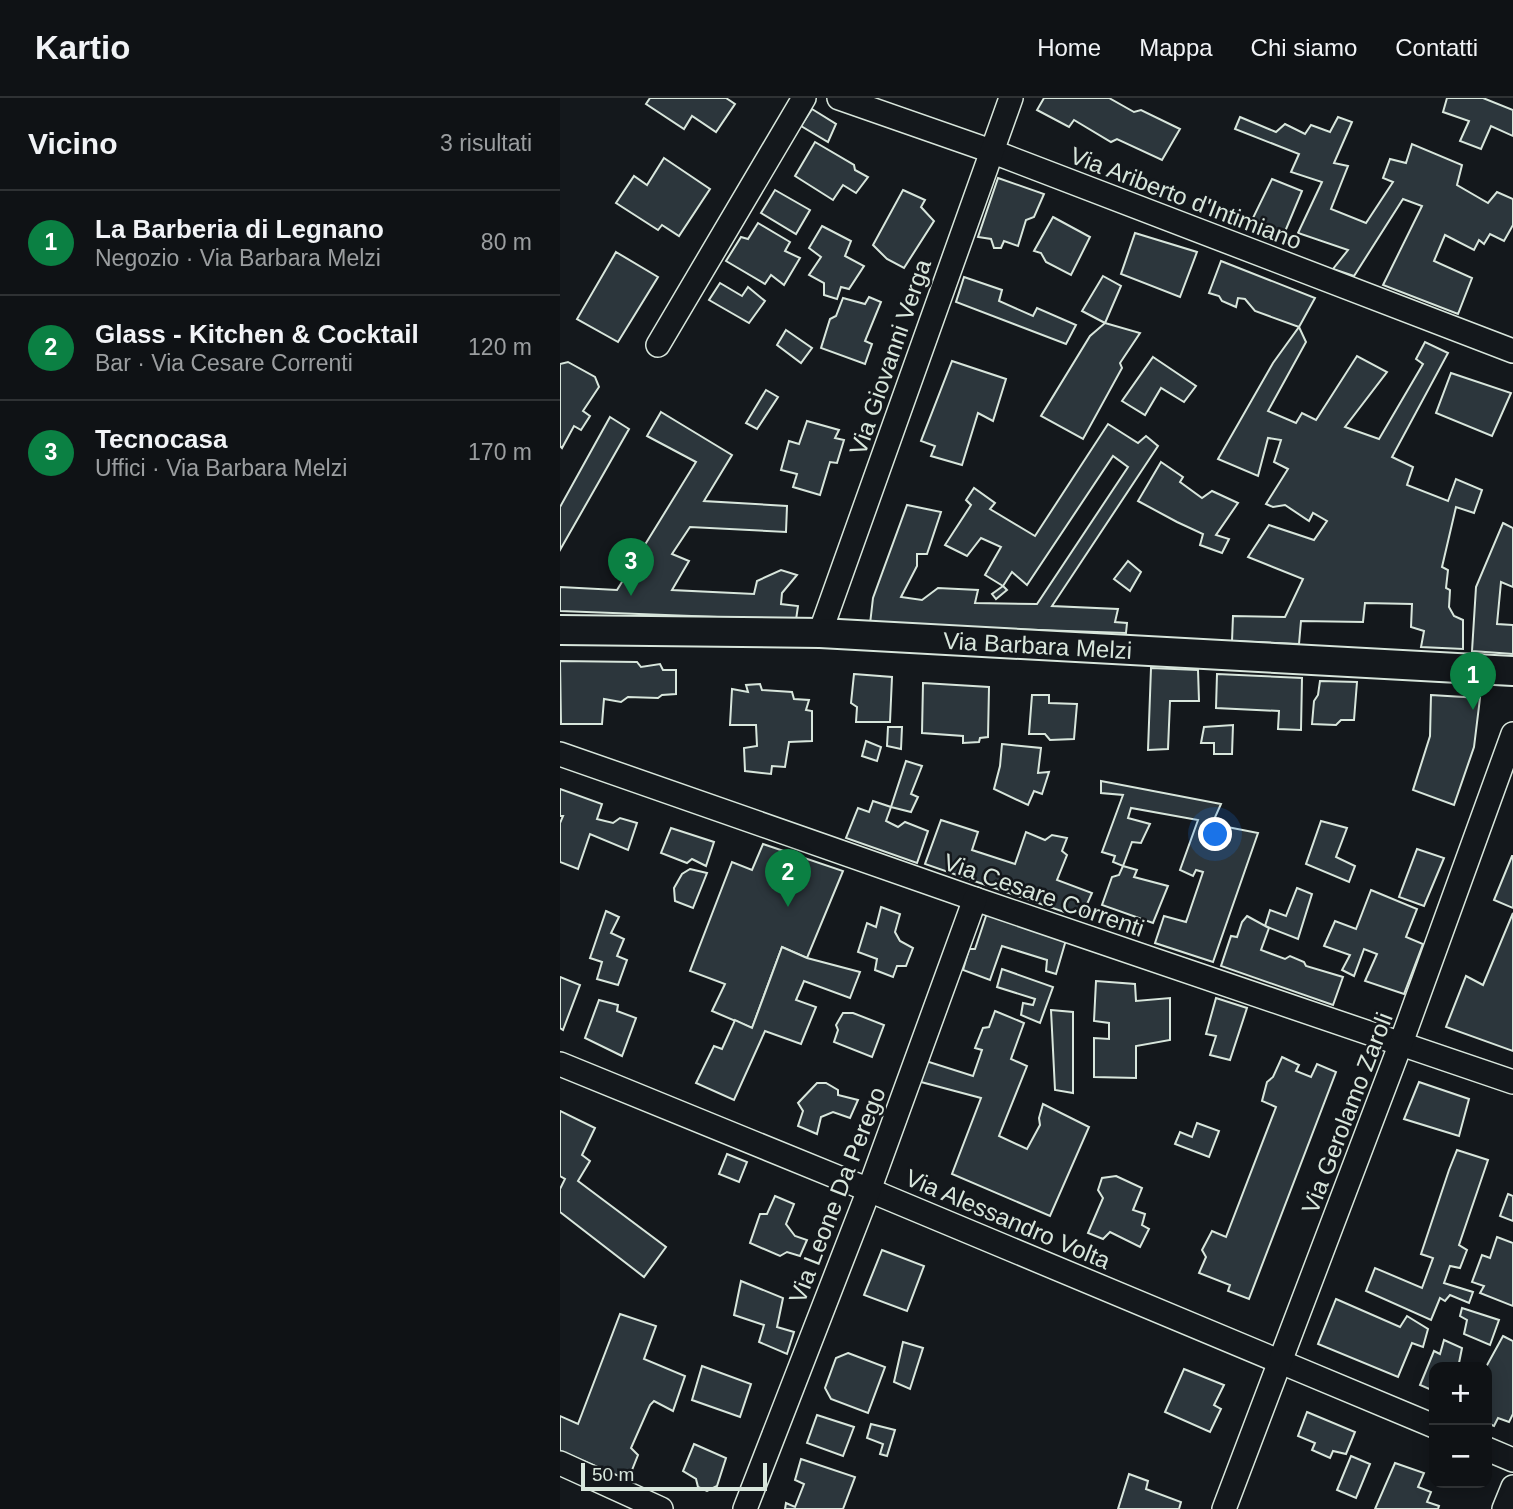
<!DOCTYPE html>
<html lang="it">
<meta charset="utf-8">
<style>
body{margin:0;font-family:Helvetica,sans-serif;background:#181b1e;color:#f1f3f6}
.controls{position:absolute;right:21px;bottom:21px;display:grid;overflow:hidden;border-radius:14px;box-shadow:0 4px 18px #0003}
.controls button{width:63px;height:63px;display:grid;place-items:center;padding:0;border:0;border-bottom:2px solid #2f3234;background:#0f1215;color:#f1f3f6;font:35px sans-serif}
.scale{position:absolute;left:21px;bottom:18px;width:186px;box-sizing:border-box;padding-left:7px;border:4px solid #d8e6dc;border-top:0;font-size:19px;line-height:24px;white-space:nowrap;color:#d8e6dc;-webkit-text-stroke:5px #14181c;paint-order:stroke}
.you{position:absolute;left:656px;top:737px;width:24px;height:24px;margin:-18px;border:5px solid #fff;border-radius:50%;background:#1a73e8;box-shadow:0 0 0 10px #1a73e833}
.badge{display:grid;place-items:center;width:46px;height:46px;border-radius:50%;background:#0b8043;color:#fff;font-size:23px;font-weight:700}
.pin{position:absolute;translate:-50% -58px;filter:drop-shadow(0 2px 4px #0008)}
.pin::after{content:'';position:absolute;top:37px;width:24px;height:21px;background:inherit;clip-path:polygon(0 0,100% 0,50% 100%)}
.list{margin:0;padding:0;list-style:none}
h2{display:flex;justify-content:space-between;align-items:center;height:91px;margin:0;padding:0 28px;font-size:30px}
h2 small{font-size:23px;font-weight:400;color:#9b9ea0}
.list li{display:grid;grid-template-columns:46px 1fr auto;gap:21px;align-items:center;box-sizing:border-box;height:105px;padding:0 28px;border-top:2px solid #2f3234}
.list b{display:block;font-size:26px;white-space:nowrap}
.list p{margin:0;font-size:23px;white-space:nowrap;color:#9b9ea0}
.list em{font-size:23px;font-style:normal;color:#9b9ea0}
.map{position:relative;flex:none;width:953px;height:1411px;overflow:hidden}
header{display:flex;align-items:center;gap:42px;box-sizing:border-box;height:98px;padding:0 35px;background:#0f1215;border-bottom:2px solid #2f3234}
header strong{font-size:33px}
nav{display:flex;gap:38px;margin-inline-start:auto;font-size:24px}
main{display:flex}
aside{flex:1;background:#0f1215}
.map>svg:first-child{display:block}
.building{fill:#2c363c;stroke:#d8e6dc;stroke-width:2}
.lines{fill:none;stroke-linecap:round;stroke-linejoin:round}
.minor-casing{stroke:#d8e6dc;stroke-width:26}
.tertiary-casing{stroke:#d8e6dc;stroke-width:32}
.minor{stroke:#14181c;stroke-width:23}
.tertiary{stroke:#14181c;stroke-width:28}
.labels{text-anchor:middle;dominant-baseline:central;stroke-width:5;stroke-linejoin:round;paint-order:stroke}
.street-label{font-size:24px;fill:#d8e6dc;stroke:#14181c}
</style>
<header>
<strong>Kartio</strong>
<nav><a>Home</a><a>Mappa</a><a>Chi siamo</a><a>Contatti</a></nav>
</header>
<main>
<aside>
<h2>Vicino<small>3 risultati</small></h2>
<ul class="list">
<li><span class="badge">1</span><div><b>La Barberia di Legnano</b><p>Negozio · Via Barbara Melzi</p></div><em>80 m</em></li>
<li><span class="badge">2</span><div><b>Glass - Kitchen &amp; Cocktail</b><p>Bar · Via Cesare Correnti</p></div><em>120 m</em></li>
<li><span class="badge">3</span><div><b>Tecnocasa</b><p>Uffici · Via Barbara Melzi</p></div><em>170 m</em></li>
</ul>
</aside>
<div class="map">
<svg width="953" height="1411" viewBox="0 0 953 1411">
<rect width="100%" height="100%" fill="#14181c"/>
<!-- building -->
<g class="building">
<polygon points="90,0 166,0 175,6 156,34 132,18 124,31 86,6"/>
<polygon points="484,0 549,0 574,14 581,12 620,31 602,62 557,41 551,44 514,22 509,29 477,12"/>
<polygon points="887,0 923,0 953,12 953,38 931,28 921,51 900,43 909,23 883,14"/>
<polygon points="252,11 276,26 268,44 241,28"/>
<polygon points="680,19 716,34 725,26 745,36 751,27 770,34 778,19 792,24 774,65 788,68 771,111 806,125 833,84 823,80 830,61 846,65 852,46 902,67 897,87 928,105 937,94 953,101 953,127 944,143 930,136 924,146 919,142 914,152 885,137 874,163 912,180 898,216 823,187 862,108 843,101 794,178 773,171 788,152 738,135 762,84 731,74 739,56 675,31"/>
<polygon points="255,44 294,67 295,72 308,79 296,95 283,87 273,102 235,78"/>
<polygon points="104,60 150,91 119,138 102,127 98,132 56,105 74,78 87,87"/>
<polygon points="438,80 484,96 474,119 466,122 458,148 444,143 441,150 434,150 431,141 418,139"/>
<polygon points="712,81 742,93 724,136 715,131 711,136 691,124"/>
<polygon points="215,92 250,112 236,136 201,115"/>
<polygon points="343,92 365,102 361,109 374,123 344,170 327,161 313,147"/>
<polygon points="493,119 530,139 511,177 486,164 481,155 474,153"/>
<polygon points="198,125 230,144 225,153 240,160 224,187 211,177 205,186 166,163 181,139 188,141"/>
<polygon points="262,128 291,143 285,158 304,168 289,191 281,189 277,201 264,197 264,185 249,177 261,159 249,150"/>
<polygon points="575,135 637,154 620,199 561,176"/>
<polygon points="56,154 98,179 58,244 17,221"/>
<polygon points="661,163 755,200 739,229 695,213 685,201 678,200 676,209 662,203 659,198 649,195"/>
<polygon points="543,178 561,188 545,225 522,213"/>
<polygon points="404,179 442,192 439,203 473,218 477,210 516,227 506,246 396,204"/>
<polygon points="160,185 182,198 188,189 205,203 189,225 149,202"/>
<polygon points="309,199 321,204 305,243 312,246 305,266 261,250 270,221 276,218 283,200 305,206"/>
<polygon points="545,225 580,235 560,265 562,270 523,341 481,318 530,238"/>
<polygon points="739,229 746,244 708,313 736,325 742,315 756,322 797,258 827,274 785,329 819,341 863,266 856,261 865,244 888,255 832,359 853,369 847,387 888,403 896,381 922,392 914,415 896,409 882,469 888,472 886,490 890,492 889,509 894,518 903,522 903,551 861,549 864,533 851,529 852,506 805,505 803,524 741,523 739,546 672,543 673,518 725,519 743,481 688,459 709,427 754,442 767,423 753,415 749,423 725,407 713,409 706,406 728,371 714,364 721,342 708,340 698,378 658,361 713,265"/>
<polygon points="226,232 252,250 241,265 217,247"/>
<polygon points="593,259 636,288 624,304 601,290 585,317 562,303"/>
<polygon points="392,263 446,281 433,323 418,315 402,367 371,358 375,348 361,343"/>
<polygon points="8,264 35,279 39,289 23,313 30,318 21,332 14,328 2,350 0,348 0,266"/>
<polygon points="891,275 951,295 932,338 876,315"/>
<polygon points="206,292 218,299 197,331 186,325"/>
<polygon points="101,314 172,357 144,403 227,408 226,434 130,429 112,456 129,463 112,492 194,496 197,483 221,472 237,477 222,495 221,506 238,508 236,522 0,513 0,489 57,492 136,364 87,338"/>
<polygon points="50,319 69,331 0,452 0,409"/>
<polygon points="247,323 279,332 275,340 284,342 277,365 270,364 260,397 233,389 237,376 221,372 229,343 239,346"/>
<polygon points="548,326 578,345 586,338 598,348 492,508 558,511 555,524 567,525 566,535 310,526 313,500 347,407 381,414 367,456 357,456 357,468 341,499 362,502 378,490 418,492 415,505 477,506 568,369 553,358 467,487 452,474 443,488 425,477 441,449 421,440 407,458 385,447 411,407 406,402 414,390 435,405 430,411 475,438"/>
<polygon points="601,364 623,379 620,384 642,400 652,393 678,405 656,437 669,441 662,455 640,447 643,436 617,424 578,403"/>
<polygon points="943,425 953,430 953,489 941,484 937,526 953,527 953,556 912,553 916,489"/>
<polygon points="568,463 581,474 570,493 554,481"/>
<polygon points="443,488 447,492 436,501 432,496"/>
<polygon points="0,563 77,564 81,569 100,566 103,572 116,572 116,596 102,597 98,600 68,599 61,604 44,601 42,626 1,626"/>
<polygon points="591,570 638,572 639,603 610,603 608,651 588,652"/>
<polygon points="294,576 332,579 330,624 296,624 297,609 291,605"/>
<polygon points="657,576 742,580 741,632 718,631 719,613 656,610"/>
<polygon points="760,583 797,584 794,622 781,622 776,627 752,626 754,603 758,597"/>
<polygon points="363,585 429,589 428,639 420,640 419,644 403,645 403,638 362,635"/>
<polygon points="200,586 202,592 232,594 234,601 249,602 246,612 252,613 252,643 229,644 225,669 212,668 211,676 185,673 184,650 197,648 196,627 170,627 172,591 188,594 186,587"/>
<polygon points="472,597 489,597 489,605 517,606 514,641 490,642 485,636 469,636"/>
<polygon points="871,597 920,600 914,649 894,707 853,692 870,638"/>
<polygon points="673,627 672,656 654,656 654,645 641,645 644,629"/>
<polygon points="328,629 342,629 341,651 327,648"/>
<polygon points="306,643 321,649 317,663 302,658"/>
<polygon points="442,646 481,650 478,675 489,674 482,696 474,693 468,707 434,691 440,668"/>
<polygon points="346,663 362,668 351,696 358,699 351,714 331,709"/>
<polygon points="541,683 661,706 652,726 698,735 653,864 595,845 604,818 626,824 643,774 636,772 633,778 620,772 638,722 571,710 568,720 590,726 581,745 572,744 563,768 553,764 555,758 542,754 563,697 541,695"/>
<polygon points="0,691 42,706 37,721 53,725 60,720 77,725 68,752 30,736 18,771 0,764 0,725 3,718 0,718"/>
<polygon points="313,703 331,709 326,723 338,729 345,724 368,733 357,765 286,740 298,710 309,714"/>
<polygon points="381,722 418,734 412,752 455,766 466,734 485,742 492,737 507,740 502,753 507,757 497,782 532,795 523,815 513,812 507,815 365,766"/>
<polygon points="761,723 787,730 776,759 795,768 789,784 746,766"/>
<polygon points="111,730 154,744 146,768 132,761 127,765 101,755"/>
<polygon points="203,746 283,773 247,860 222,849 192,930 152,913 165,886 130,873 172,764 192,772"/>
<polygon points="857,751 884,760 864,808 839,799"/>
<polygon points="952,758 953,758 953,810 934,802"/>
<polygon points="563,768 577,772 574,779 608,788 593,825 542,807 552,779 559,777"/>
<polygon points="130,771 147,775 133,810 115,803 114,790 122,776"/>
<polygon points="737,790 752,796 738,841 705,828 710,812 726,818"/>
<polygon points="811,792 857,811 846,839 863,846 844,896 805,883 817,856 804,851 794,878 782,872 790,857 764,848 775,823 796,831"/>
<polygon points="321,809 340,816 335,834 340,843 353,850 346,868 337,868 333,879 315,872 317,861 298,854 307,825 316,829"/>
<polygon points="46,813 59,819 51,835 64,841 57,858 67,862 58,887 37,881 42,864 30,860"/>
<polygon points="427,815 506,842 496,876 486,873 487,862 442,848 430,882 403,872 409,851 415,851"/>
<polygon points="953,815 953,953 886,929 906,878 923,887"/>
<polygon points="687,818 709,830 701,852 725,861 730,858 744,864 746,868 783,879 773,907 661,868 671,838 677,839 682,824"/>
<polygon points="222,849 247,860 300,874 290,900 244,883 236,902 256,909 241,946 205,933 174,1002 136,985 154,948 162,951 175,922 192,930"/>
<polygon points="442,871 493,889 480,925 461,917 463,905 473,907 475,901 437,889"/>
<polygon points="0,879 20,887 3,932 0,930"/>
<polygon points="536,883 575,886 576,903 610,900 610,942 576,948 576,980 534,979 534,940 549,941 549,925 534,923"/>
<polygon points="656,900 687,910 670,962 650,957 656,938 646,936"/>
<polygon points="39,902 58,907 57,913 76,920 62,958 25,940"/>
<polygon points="491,912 513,914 513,995 495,992"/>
<polygon points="435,913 464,925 451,961 467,968 439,1038 467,1051 480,1027 479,1020 483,1006 529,1029 490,1118 392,1076 421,1000 361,984 366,963 413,978 422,952 415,950 423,930 429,929"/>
<polygon points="283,915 293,915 324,927 312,959 274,944 278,932 276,927"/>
<polygon points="722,959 739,967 736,973 751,979 757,966 776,974 689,1201 668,1193 670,1187 639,1175 646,1159 642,1152 652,1133 666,1139 716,1009 702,1003 707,984 713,979"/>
<polygon points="859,984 909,1001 899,1038 844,1021"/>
<polygon points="257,985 266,985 278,992 278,997 298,1002 290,1020 273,1014 261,1019 257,1036 238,1028 243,1013 238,1005"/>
<polygon points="0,1013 35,1030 22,1057 30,1063 18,1083 106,1149 84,1179 0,1114 0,1091 5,1081 0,1078"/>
<polygon points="637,1025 659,1033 649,1059 615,1046 620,1034 632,1039"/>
<polygon points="897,1052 928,1062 899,1147 907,1152 900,1170 890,1168 884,1185 913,1194 909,1205 890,1197 885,1203 880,1200 871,1222 806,1193 815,1170 862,1190 873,1160 861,1156 889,1072"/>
<polygon points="167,1056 187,1064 179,1084 159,1076"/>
<polygon points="556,1078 582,1090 573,1112 585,1116 582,1127 589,1131 580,1149 550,1134 543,1141 528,1135 543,1100 538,1092 542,1080"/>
<polygon points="948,1096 953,1098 953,1123 940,1118"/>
<polygon points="215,1098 234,1106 226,1126 235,1138 247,1142 240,1158 227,1154 220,1158 190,1145 200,1116 207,1116"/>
<polygon points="937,1139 953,1145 953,1208 920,1195 924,1188 912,1184 922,1157 930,1160"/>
<polygon points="322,1152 364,1168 347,1213 304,1197"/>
<polygon points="181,1183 223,1200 217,1229 234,1234 227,1256 199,1244 204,1227 174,1217"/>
<polygon points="776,1201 840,1229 847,1218 868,1231 863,1249 852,1245 838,1279 758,1246"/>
<polygon points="902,1210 939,1222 930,1247 904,1236 907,1222 900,1218"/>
<polygon points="60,1216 96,1228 84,1261 125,1278 113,1313 94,1303 90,1307 71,1350 78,1357 68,1382 0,1353 0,1318 18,1326"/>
<polygon points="943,1238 953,1243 953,1316 949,1324 938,1320 934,1328 927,1325 927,1281 929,1275 926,1269"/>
<polygon points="884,1242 902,1250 899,1265 908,1269 874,1269 874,1293 860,1287 874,1253 880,1256"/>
<polygon points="343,1244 363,1250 350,1291 334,1284"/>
<polygon points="288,1255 325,1269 308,1315 271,1301 265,1290 276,1260"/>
<polygon points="142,1268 191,1286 180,1319 132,1302"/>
<polygon points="624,1271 664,1287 654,1307 661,1311 650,1334 605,1314"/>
<polygon points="747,1314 795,1334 786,1356 773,1353 770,1360 752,1352 755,1345 738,1338"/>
<polygon points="257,1317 294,1329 283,1358 247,1345"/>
<polygon points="311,1326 335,1332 327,1358 320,1356 323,1346 307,1340"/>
<polygon points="134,1346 166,1360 157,1388 147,1393 138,1389 136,1381 123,1373"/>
<polygon points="791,1358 810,1366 796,1400 777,1392"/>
<polygon points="241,1361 295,1379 283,1411 225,1411 226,1405 235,1409 244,1386 235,1382"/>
<polygon points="835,1365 864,1375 858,1389 871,1394 867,1404 879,1408 878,1411 815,1411"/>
<polygon points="569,1376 588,1383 586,1391 621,1404 619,1411 558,1411"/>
</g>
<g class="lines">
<defs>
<g id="minor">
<polyline points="279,0 431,53 953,253"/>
<polyline points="98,247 244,0"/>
<polyline points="260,535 451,0"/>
<polyline points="0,656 415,801 953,984"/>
<polyline points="0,966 309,1092 874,1328"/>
<polyline points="927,1351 953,1362"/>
<polyline points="0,1365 101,1411"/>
<polyline points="185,1411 309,1092 415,801"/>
<polyline points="664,1411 841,945 953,636"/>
<polyline points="944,1411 953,1389"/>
</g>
<g id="tertiary">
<path id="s1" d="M0 532 260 535 953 573"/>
</g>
</defs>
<!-- minor casing -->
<use href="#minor" class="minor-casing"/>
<!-- tertiary casing -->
<use href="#tertiary" class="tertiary-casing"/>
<!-- minor -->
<use href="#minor" class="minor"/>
<!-- tertiary -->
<use href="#tertiary" class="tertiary"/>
</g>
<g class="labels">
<!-- street labels -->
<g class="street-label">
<text transform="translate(626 100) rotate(21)">Via Ariberto d'Intimiano</text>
<text transform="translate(330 259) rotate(-71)">Via Giovanni Verga</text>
<text stroke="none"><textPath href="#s1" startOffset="478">Via Barbara Melzi</textPath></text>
<text transform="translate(484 797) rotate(19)">Via Cesare Correnti</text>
<text transform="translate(787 1015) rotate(-69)">Via Gerolamo Zaroli</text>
<text transform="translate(277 1097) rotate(-69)">Via Leone Da Perego</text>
<text transform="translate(448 1121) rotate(23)">Via Alessandro Volta</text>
</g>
</g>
</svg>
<div class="controls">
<button>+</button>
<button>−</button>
</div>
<div class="scale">50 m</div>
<div class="you"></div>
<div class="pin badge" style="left:913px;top:612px">1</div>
<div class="pin badge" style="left:228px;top:809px">2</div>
<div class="pin badge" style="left:71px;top:498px">3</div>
</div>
</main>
